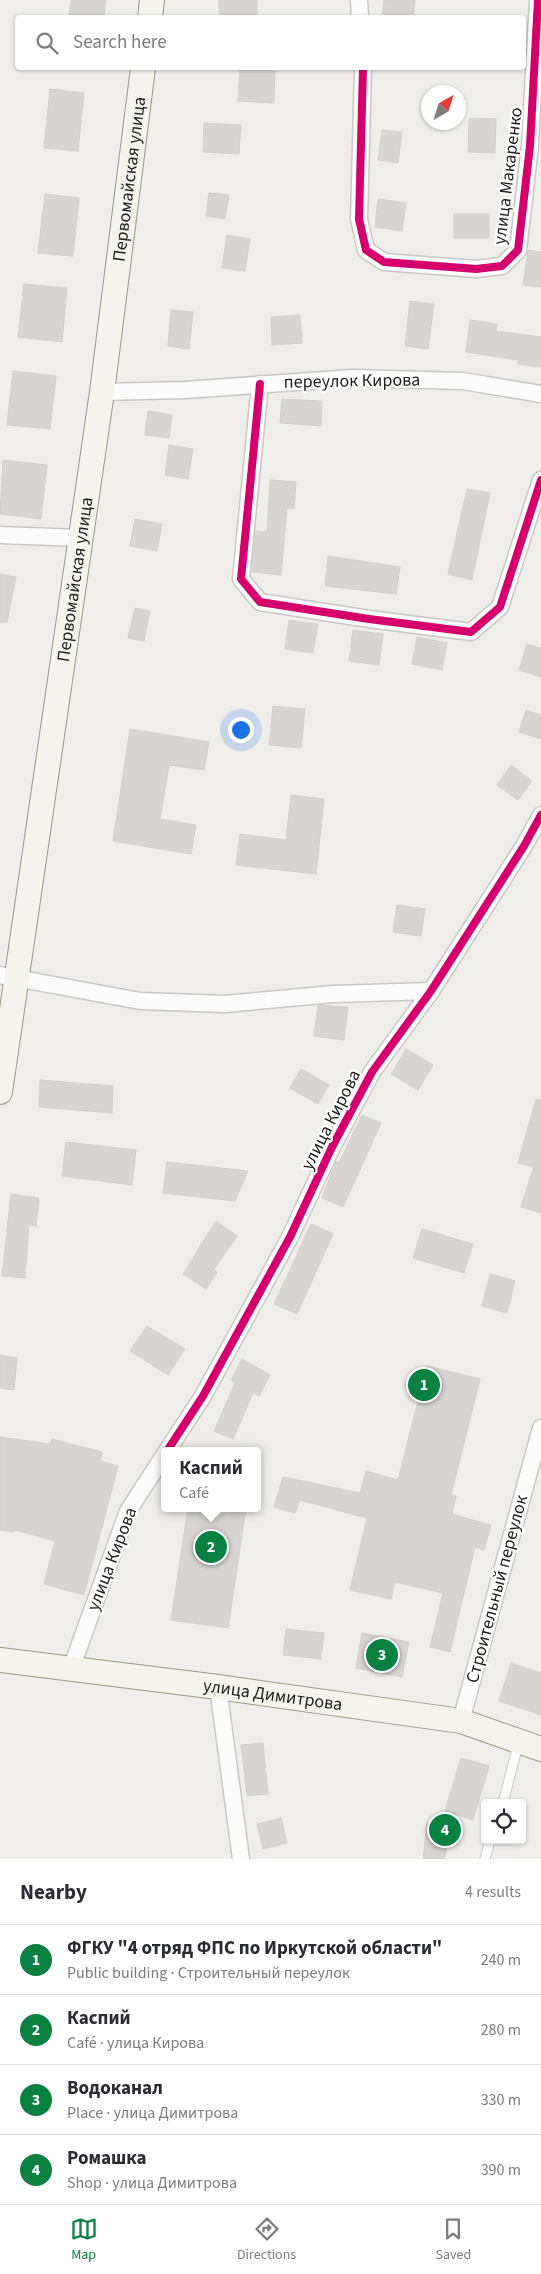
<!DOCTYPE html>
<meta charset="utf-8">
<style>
body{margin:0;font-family:"Source Sans 3",sans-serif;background:#f2f2f3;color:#2b2b33}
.controls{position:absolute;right:15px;bottom:15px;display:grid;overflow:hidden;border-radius:5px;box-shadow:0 1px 4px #0004}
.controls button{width:45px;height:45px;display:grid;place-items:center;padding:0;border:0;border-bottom:1px solid #e1e1e2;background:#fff;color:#2b2b33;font:25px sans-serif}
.compass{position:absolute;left:421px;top:85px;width:45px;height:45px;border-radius:50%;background:#fff;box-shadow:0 1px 4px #0004;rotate:39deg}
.you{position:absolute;left:240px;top:729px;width:18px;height:18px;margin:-12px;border:4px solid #fff;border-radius:50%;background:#1a73e8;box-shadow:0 0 0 8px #1a73e833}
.badge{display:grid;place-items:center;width:32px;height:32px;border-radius:50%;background:#0b8043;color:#fff;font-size:16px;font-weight:700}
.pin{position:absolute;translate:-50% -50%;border:2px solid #fff;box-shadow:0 1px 5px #0006}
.popup{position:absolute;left:161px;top:1447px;width:100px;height:65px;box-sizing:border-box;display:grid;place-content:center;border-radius:5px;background:#fff;filter:drop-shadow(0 1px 4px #0005);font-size:16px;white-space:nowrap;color:#7c7c81}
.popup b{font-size:19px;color:#2b2b33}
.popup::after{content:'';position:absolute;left:50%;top:100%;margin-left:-10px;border:10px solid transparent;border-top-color:#fff}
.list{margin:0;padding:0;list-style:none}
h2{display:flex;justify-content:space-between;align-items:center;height:65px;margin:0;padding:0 20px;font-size:21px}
h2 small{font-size:16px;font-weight:400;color:#7c7c81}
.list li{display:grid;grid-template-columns:32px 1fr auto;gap:15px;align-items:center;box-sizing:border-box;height:70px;padding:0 20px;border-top:1px solid #e1e1e2}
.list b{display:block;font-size:19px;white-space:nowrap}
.list p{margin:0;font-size:16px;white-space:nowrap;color:#7c7c81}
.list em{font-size:16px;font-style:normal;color:#7c7c81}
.icon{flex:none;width:28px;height:28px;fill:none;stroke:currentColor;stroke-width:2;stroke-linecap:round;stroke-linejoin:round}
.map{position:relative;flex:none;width:541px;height:1859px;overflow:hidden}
.search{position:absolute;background:#fff;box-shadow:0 1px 4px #0004;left:15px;right:15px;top:15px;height:55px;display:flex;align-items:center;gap:12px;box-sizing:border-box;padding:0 18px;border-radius:5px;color:#7c7c81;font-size:19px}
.sheet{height:345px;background:#fff}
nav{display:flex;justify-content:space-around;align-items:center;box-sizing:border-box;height:70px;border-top:1px solid #e1e1e2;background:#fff;font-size:14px;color:#7c7c81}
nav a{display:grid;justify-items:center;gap:2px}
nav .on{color:#0b8043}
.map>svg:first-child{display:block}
.building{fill:#d7d4d2;stroke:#d3d0cc}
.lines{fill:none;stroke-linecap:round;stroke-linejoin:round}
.lane-casing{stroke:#c9c8c7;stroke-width:11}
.street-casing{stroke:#c9c8c7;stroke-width:19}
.secondary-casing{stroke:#999a82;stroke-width:26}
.lane{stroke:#fdfcfc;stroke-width:9}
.street{stroke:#fdfcfc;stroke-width:16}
.secondary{stroke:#f4f4ed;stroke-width:24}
.cycleway-casing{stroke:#fff;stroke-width:11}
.cycleway{stroke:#d6006c;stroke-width:8}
.labels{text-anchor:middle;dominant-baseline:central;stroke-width:4.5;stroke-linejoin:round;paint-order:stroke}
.street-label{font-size:18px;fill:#222;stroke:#fff}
</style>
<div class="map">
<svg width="541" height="1859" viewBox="0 0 541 1859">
<rect width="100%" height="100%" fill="#f0eeeb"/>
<!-- building -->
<g class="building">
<polygon points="71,0 106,0 104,18 69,18"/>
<rect x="219" y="0" width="38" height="18"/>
<polygon points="384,0 415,0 413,18 382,18"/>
<polygon points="240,68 275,69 274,103 238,101"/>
<polygon points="50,89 84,93 78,151 44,148"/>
<polygon points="469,118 496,119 495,153 468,152"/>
<polygon points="204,123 241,125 239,154 203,152"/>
<polygon points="382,130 402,132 398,163 378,160"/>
<polygon points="209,193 229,195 225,219 206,216"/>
<polygon points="45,194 79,198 73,256 38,253"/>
<polygon points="378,199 406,203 402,231 375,227"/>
<rect x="454" y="214" width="35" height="24"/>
<polygon points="227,235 250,239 245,271 222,268"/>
<polygon points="528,250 541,252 541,287 523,285"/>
<polygon points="24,284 67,288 62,342 18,337"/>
<polygon points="410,301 434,304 428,349 405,346"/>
<polygon points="171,310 193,312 189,349 168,346"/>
<polygon points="300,315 302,343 272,345 271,317"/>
<polygon points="470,320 497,324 496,331 541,337 540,367 518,364 518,360 466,352"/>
<polygon points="13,371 56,376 50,429 7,425"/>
<polygon points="282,399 322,401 321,426 280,423"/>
<polygon points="148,411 172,415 169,438 145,435"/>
<polygon points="169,445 193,449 188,479 165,475"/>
<polygon points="3,460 47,465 41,519 0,514"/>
<polygon points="270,480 296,482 294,509 287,508 281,575 252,572 256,531 267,532"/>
<polygon points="467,489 490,493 472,580 448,574"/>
<polygon points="135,519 162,524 157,551 130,546"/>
<polygon points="328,556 400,567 396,594 325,586"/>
<polygon points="0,574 16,577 7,622 0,622"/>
<polygon points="135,608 150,611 144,641 128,638"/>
<polygon points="289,620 318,624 313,653 285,649"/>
<polygon points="353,630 383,634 379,665 349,661"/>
<polygon points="417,637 447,643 442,670 412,664"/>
<polygon points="527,644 541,648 541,677 519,670"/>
<polygon points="273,706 305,709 301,748 269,745"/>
<polygon points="526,710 541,715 541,739 519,732"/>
<polygon points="130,729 209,742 204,770 169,765 160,819 196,825 191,854 113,841"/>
<polygon points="511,765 532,781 518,800 497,785"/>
<polygon points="291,795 324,799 316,874 236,865 240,834 286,840"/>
<polygon points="397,905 425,909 421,936 393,932"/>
<polygon points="318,1005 348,1007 344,1040 314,1036"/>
<polygon points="406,1049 433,1065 418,1090 391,1074"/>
<polygon points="301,1069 329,1085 318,1104 290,1088"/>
<polygon points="40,1080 113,1086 112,1113 39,1107"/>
<polygon points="536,1099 541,1100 541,1213 521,1207 534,1167 518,1163"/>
<polygon points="362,1115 381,1123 343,1207 322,1198 336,1162 339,1163"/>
<polygon points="66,1142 136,1150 132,1185 62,1176"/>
<polygon points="167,1162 248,1171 235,1201 163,1193"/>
<polygon points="11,1194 39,1198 36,1226 29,1225 25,1278 2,1276"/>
<polygon points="216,1221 237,1236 214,1269 217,1272 206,1289 183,1274"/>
<polygon points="311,1224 333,1234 297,1314 274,1304"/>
<polygon points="422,1229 473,1244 464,1273 413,1258"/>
<polygon points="490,1274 515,1281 507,1313 482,1306"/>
<polygon points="147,1326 185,1349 168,1375 130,1351"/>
<polygon points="0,1355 17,1358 14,1390 0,1388"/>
<polygon points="242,1359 270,1375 259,1396 253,1393 233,1439 214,1431 235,1383 231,1380"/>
<polygon points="427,1366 480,1379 451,1495 456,1496 452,1514 491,1525 484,1550 475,1547 450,1652 430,1647 443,1593 395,1582 391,1599 350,1590 367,1518 300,1500 295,1513 274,1507 283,1477 360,1493 366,1471 398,1480"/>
<polygon points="0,1437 50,1444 52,1439 102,1452 100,1461 118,1466 84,1595 44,1584 55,1541 15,1530 14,1532 0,1530"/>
<polygon points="188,1508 246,1508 228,1628 171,1620"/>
<polygon points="286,1629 324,1633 321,1659 283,1655"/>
<polygon points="362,1633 409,1642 402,1677 356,1668"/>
<polygon points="511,1663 541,1673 541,1715 499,1701"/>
<polygon points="263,1743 268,1794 247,1796 241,1745"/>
<polygon points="461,1758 489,1766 473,1820 445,1811"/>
<polygon points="281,1818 287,1843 263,1849 257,1824"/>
<polygon points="427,1823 449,1826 445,1859 423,1859"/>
</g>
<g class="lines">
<defs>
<g id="lane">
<polyline points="503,1803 519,1741"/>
<polyline points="485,1859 490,1840"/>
</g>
<g id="street">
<polyline points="359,0 360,18"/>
<polyline points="363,68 359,219 366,250 384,262 476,269 502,266 518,250 530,146 538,0"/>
<polyline points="260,384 241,579 260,602 369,619 471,632 500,607 541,480"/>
<polyline points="102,392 185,390 352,378 463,381 541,394"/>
<polyline points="0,535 80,538"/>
<polyline points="0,975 140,1001 225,1004 333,994 431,991"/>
<polyline points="167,1451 203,1396 290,1237 332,1147 372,1072 431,991 524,846 541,815"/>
<polyline points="71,1669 128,1511 165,1454"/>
<polyline points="218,1687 241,1859"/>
<polyline points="461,1721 541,1428"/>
</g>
<g id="secondary">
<polyline points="150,18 152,0"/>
<path id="s1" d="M0 1092 102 392 143 68"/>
<path id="s2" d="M0 1660 218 1687 461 1721 541 1749"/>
</g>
</defs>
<!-- lane casing -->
<use href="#lane" class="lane-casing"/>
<!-- street casing -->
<use href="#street" class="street-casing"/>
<!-- secondary casing -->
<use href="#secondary" class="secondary-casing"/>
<!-- lane -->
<use href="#lane" class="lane"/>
<!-- street -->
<use href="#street" class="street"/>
<!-- secondary -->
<use href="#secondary" class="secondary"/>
<defs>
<g id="cycleway">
<polyline points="363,68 359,219 366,250 384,262 476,269 502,266 518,250 530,146 538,0"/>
<polyline points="260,384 241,579 260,602 369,619 471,632 500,607 541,480"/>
<polyline points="167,1451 203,1396 290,1237 332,1147 372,1072 431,991 524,846 541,815"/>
</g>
</defs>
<!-- cycleway casing -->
<use href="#cycleway" class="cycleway-casing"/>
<!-- cycleway -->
<use href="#cycleway" class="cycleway"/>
</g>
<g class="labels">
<!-- street labels -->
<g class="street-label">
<text transform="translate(508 176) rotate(-83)">улица Макаренко</text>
<text stroke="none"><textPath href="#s1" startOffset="922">Первомайская улица</textPath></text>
<text transform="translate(352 381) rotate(-1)">переулок Кирова</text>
<text stroke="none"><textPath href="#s1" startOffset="518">Первомайская улица</textPath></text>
<text transform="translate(331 1120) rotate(-63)">улица Кирова</text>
<text transform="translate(112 1559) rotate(-69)">улица Кирова</text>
<text transform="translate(497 1589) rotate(-75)">Строительный переулок</text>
<text stroke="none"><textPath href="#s2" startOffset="275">улица Димитрова</textPath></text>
</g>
</g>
</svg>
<div class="controls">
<button><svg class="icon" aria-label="locate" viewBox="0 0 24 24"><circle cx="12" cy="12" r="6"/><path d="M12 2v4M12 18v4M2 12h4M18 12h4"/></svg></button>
</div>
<svg class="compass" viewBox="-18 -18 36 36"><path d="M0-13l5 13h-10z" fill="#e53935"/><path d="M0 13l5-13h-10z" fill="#7c7c81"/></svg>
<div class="you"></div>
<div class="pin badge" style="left:424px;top:1385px">1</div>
<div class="pin badge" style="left:211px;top:1547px">2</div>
<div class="popup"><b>Каспий</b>Café</div>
<div class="pin badge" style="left:382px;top:1655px">3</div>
<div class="pin badge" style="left:445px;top:1830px">4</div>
<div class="search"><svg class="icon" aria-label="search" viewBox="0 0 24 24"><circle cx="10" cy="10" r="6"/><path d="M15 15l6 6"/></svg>Search here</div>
</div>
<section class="sheet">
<h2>Nearby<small>4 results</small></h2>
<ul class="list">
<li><span class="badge">1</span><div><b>ФГКУ &quot;4 отряд ФПС по Иркутской области&quot;</b><p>Public building · Строительный переулок</p></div><em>240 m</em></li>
<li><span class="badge">2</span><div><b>Каспий</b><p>Café · улица Кирова</p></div><em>280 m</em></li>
<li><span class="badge">3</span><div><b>Водоканал</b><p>Place · улица Димитрова</p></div><em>330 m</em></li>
<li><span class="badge">4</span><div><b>Ромашка</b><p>Shop · улица Димитрова</p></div><em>390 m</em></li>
</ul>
</section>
<nav>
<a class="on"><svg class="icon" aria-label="map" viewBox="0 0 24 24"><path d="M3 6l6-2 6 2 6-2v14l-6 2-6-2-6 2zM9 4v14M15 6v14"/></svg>Map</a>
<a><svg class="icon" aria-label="directions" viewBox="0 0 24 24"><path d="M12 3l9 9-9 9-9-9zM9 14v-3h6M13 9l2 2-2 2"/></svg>Directions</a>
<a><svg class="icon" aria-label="saved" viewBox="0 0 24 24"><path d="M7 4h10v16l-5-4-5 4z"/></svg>Saved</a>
</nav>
